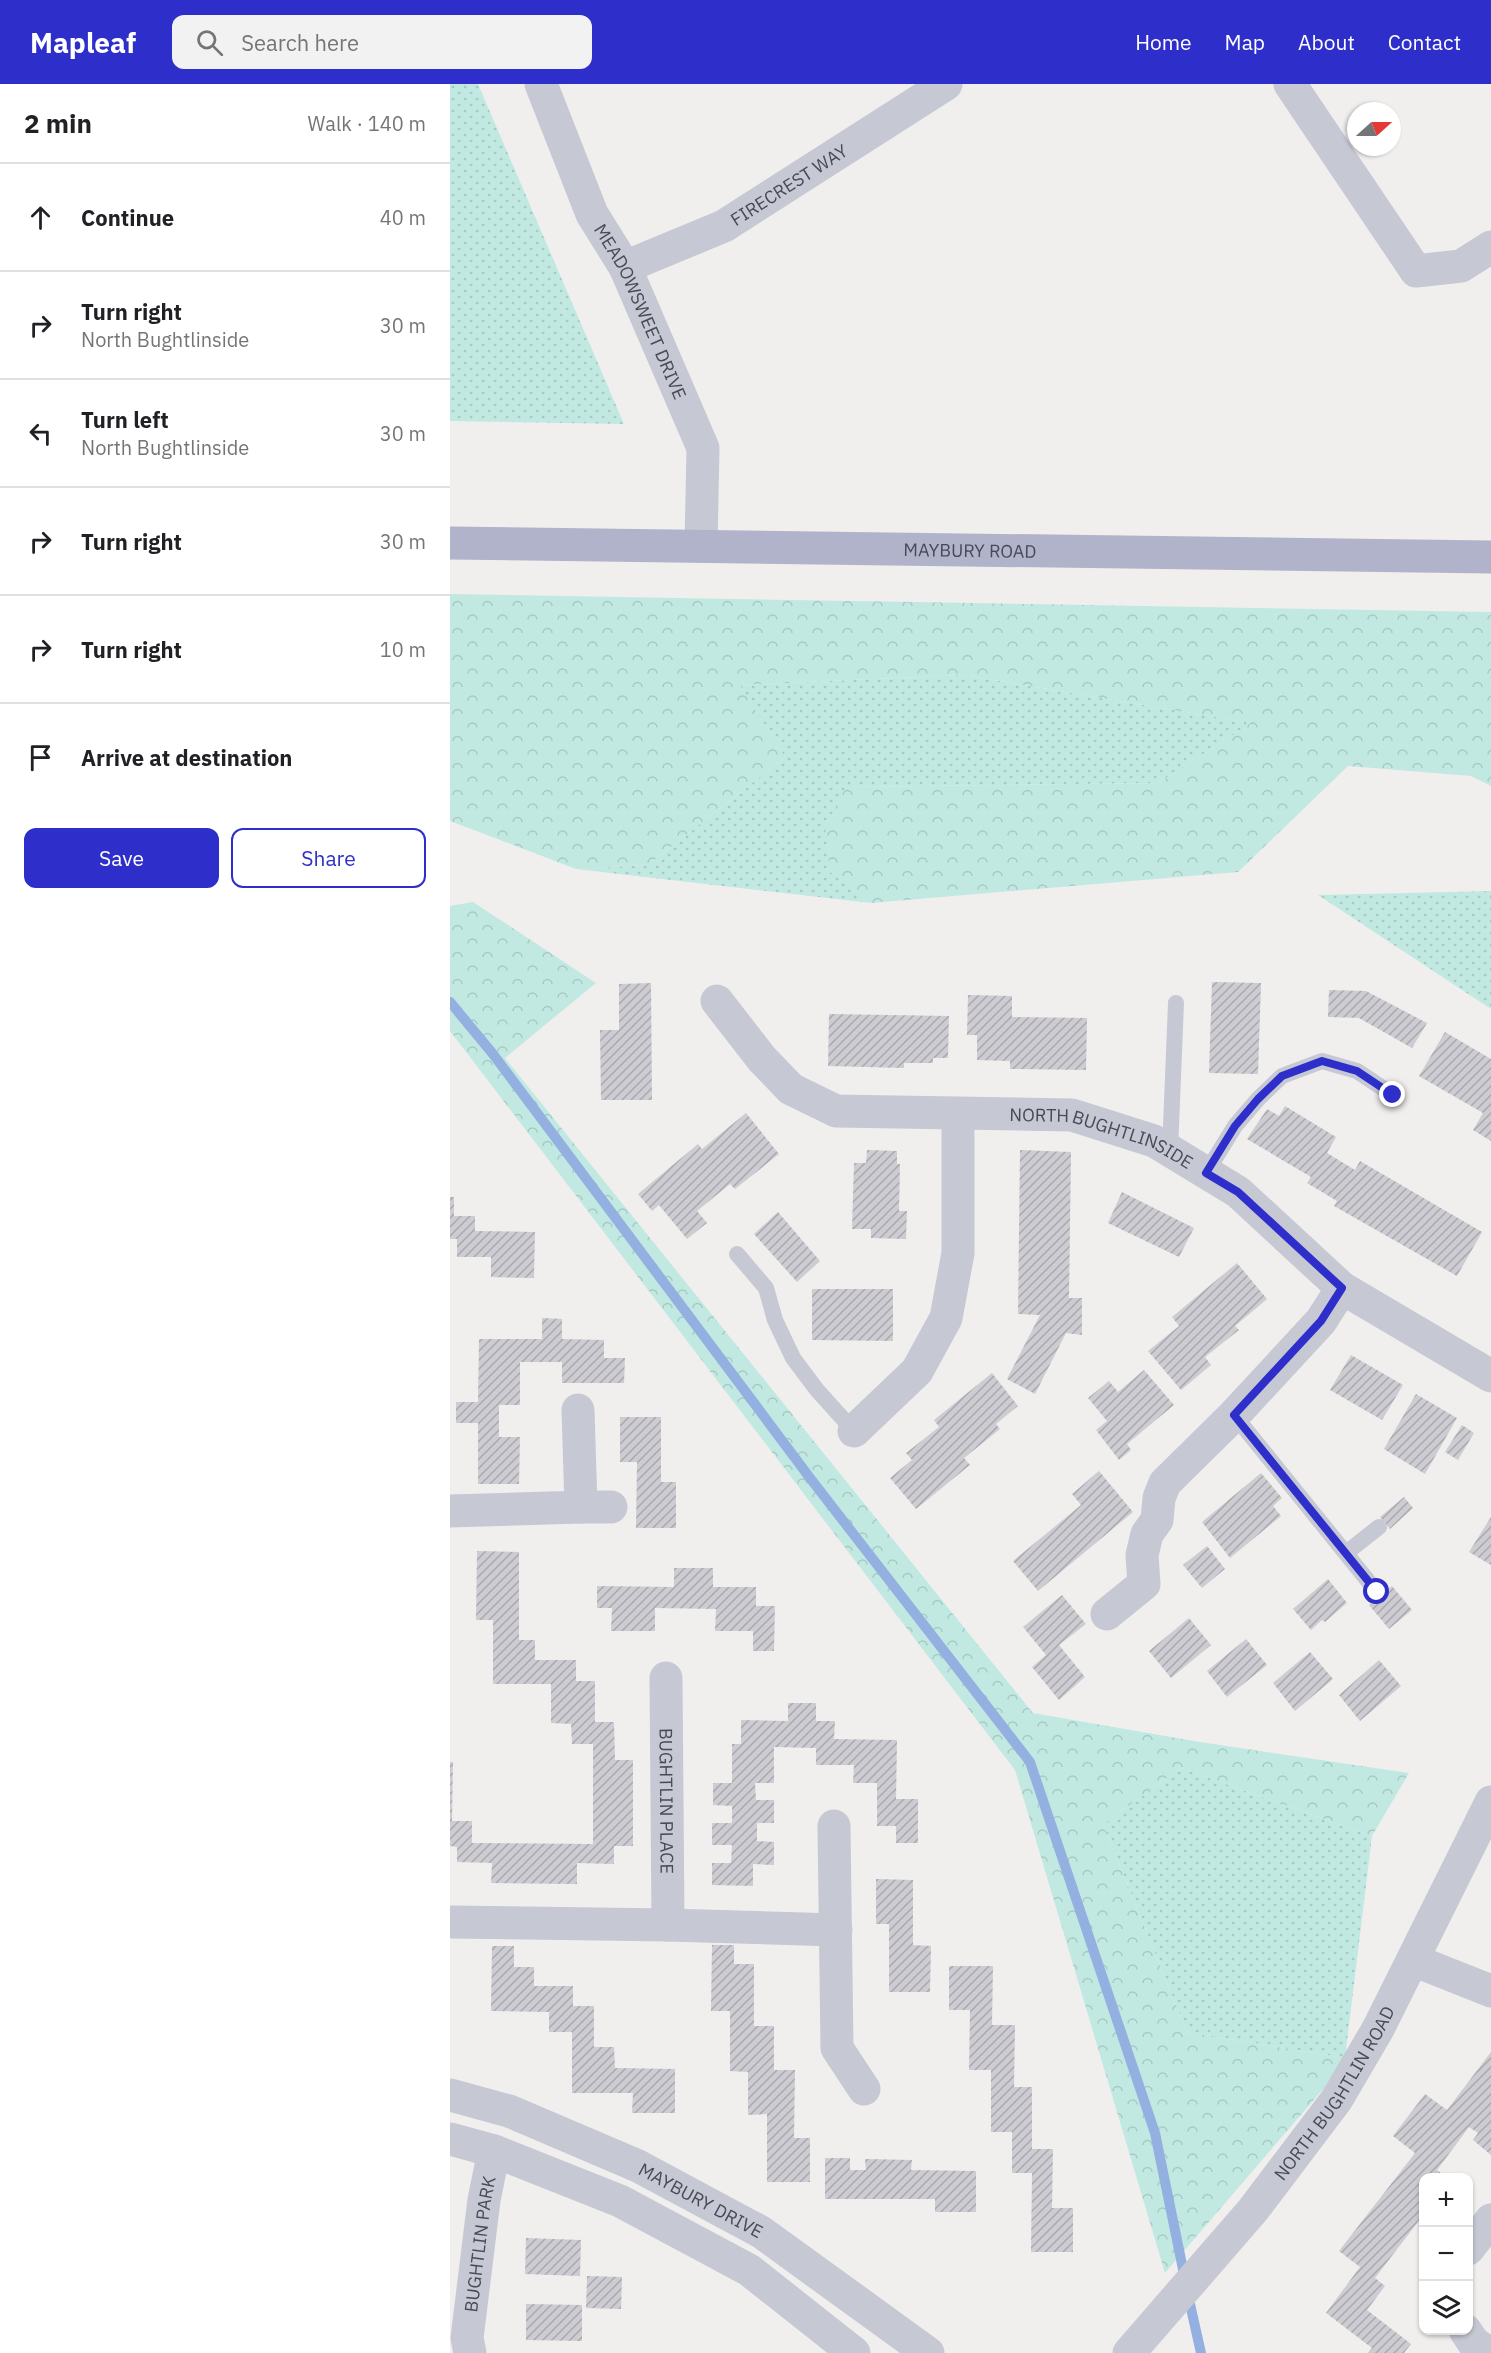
<!DOCTYPE html>
<meta charset="utf-8">
<style>
body{margin:0;font-family:"IBM Plex Sans",sans-serif;background:#f2f2f2;color:#202124}
.controls{position:absolute;right:18px;bottom:18px;display:grid;overflow:hidden;border-radius:12px;box-shadow:0 2px 4px #0004}
.controls button{width:54px;height:54px;display:grid;place-items:center;padding:0;border:0;border-bottom:2px solid #e0e0e0;background:#fff;color:#202124;font:30px sans-serif}
.compass{position:absolute;left:897px;top:18px;width:54px;height:54px;border-radius:50%;background:#fff;box-shadow:0 2px 4px #0004;rotate:69deg}
.stop{position:absolute;width:18px;height:18px;margin:-14px;border:4px solid #2e2fca;border-radius:50%;background:#fff}
.stop.end{background:#2e2fca;border-color:#fff;box-shadow:0 2px 6px #0008}
.list{margin:0;padding:0;list-style:none}
h2{display:flex;justify-content:space-between;align-items:center;height:78px;margin:0;padding:0 24px;font-size:26px}
h2 small{font-size:20px;font-weight:400;color:#757577}
.list li{display:grid;grid-template-columns:39px 1fr auto;gap:18px;align-items:center;box-sizing:border-box;height:108px;padding:0 24px;border-top:2px solid #e0e0e0}
.list b{display:block;font-size:22px;white-space:nowrap}
.list p{margin:0;font-size:20px;white-space:nowrap;color:#757577}
.list em{font-size:20px;font-style:normal;color:#757577}
.actions{display:flex;gap:12px;padding:18px 24px}
.actions a{flex:1;padding:14px 0;border:2px solid #2e2fca;border-radius:12px;text-align:center;font-size:21px;color:#2e2fca}
.actions .main{background:#2e2fca;color:#fff}
.icon{flex:none;width:33px;height:33px;fill:none;stroke:currentColor;stroke-width:2;stroke-linecap:round;stroke-linejoin:round}
.map{position:relative;flex:none;width:1041px;height:2269px;overflow:hidden}
header{display:flex;align-items:center;gap:36px;box-sizing:border-box;height:84px;padding:0 30px;background:#2e2fca;color:#fff}
header strong{font-size:28px}
nav{display:flex;gap:33px;margin-inline-start:auto;font-size:21px}
.search{width:420px;height:54px;background:#f2f2f2;display:flex;align-items:center;gap:15px;box-sizing:border-box;padding:0 21px;border-radius:12px;color:#757577;font-size:22px}
main{display:flex}
aside{flex:1;background:#fff}
.map>svg:first-child{display:block}
.grass{fill:url(#grass-dots)}
.forest{fill:url(#forest-crowns)}
.lines{fill:none;stroke-linecap:round;stroke-linejoin:round}
.stream{stroke:#93b0e1;stroke-width:10}
.building{fill:url(#building-hatch)}
.service{stroke:#c6c8d3;stroke-width:16}
.minor{stroke:#c6c8d3;stroke-width:33}
.tertiary{stroke:#c6c8d3;stroke-width:33}
.primary{stroke:#b1b3ca;stroke-width:33}
.route{stroke:#2e2fca;stroke-width:8}
.labels{text-anchor:middle;dominant-baseline:central;stroke-width:4.5;stroke-linejoin:round;paint-order:stroke}
.street-label{font-size:18px;fill:#484a59;stroke:#fff}
</style>
<header>
<strong>Mapleaf</strong>
<div class="search"><svg class="icon" aria-label="search" viewBox="0 0 24 24"><circle cx="10" cy="10" r="6"/><path d="M15 15l6 6"/></svg>Search here</div>
<nav><a>Home</a><a>Map</a><a>About</a><a>Contact</a></nav>
</header>
<main>
<aside>
<h2>2 min<small>Walk · 140 m</small></h2>
<ul class="list">
<li><svg class="icon" aria-label="ahead" viewBox="0 0 24 24"><path d="M12 20V5M6 11l6-6 6 6"/></svg><div><b>Continue</b></div><em>40 m</em></li>
<li><svg class="icon" aria-label="right" viewBox="0 0 24 24"><path d="M7 20v-9h11M14 6l5 5-5 5"/></svg><div><b>Turn right</b><p>North Bughtlinside</p></div><em>30 m</em></li>
<li><svg class="icon" aria-label="left" viewBox="0 0 24 24"><path d="M17 20v-9H6M10 6l-5 5 5 5"/></svg><div><b>Turn left</b><p>North Bughtlinside</p></div><em>30 m</em></li>
<li><svg class="icon" aria-label="right" viewBox="0 0 24 24"><path d="M7 20v-9h11M14 6l5 5-5 5"/></svg><div><b>Turn right</b></div><em>30 m</em></li>
<li><svg class="icon" aria-label="right" viewBox="0 0 24 24"><path d="M7 20v-9h11M14 6l5 5-5 5"/></svg><div><b>Turn right</b></div><em>10 m</em></li>
<li><svg class="icon" aria-label="arrive" viewBox="0 0 24 24"><path d="M6 21V4h12l-3 4 3 4H6"/></svg><div><b>Arrive at destination</b></div></li>
</ul>
<div class="actions"><a class="main">Save</a><a>Share</a></div>
</aside>
<div class="map">
<svg width="1041" height="2269" viewBox="0 0 1041 2269">
<defs>
<pattern id="grass-dots" width="8" height="8" patternUnits="userSpaceOnUse" patternTransform="scale(1.5)"><rect width="8" height="8" fill="#c1e9e2"/><path d="M2 2h.1M6 6h.1" fill="none" stroke="#a7c9c4" stroke-width="1.8" stroke-linecap="round"/></pattern>
<pattern id="forest-crowns" width="20" height="18" patternUnits="userSpaceOnUse" patternTransform="scale(1.5)"><rect width="20" height="18" fill="#c1e9e2"/><path d="M2 6a3 3 0 1 1 6 0M12 15a3 3 0 1 1 6 0" fill="none" stroke="#a7c9c4"/></pattern>
<pattern id="building-hatch" width="6" height="6" patternUnits="userSpaceOnUse" patternTransform="scale(1.5)"><rect width="6" height="6" fill="#ccccd2"/><path d="M-1 1l2-2M0 6l6-6M5 7l2-2" fill="none" stroke="#a8a8ad"/></pattern>
</defs>
<rect width="100%" height="100%" fill="#f0efee"/>
<!-- grass -->
<g class="grass">
<polygon points="0,0 28,0 174,340 0,337"/>
<polygon points="513,591 802,639 708,699 396,703 380,787 421,819 126,785 198,781 335,673 289,601"/>
<polygon points="1041,807 1041,925 868,811"/>
<polygon points="731,1684 922,1752 895,1974 737,1948 653,1740"/>
</g>
<!-- forest -->
<g class="forest">
<polygon points="0,510 1041,528 1041,702 1021,692 898,682 788,788 421,819 380,788 375,743 396,703 708,699 801,639 513,591 290,601 335,673 198,781 126,785 0,737"/>
<polygon points="23,818 146,899 55,974 583,1629 750,1658 959,1689 922,1752 731,1684 653,1740 737,1948 895,1974 880,1997 715,2189 565,1686 0,947 0,822"/>
</g>
<g class="lines">
<!-- stream -->
<g class="stream">
<polyline points="0,918 43,970 360,1394 580,1678 705,2049 735,2195"/>
<polyline points="738,2211 751,2269"/>
</g>
</g>
<!-- building -->
<g class="building">
<polygon points="762,898 811,899 808,990 759,989"/>
<polygon points="201,899 202,1016 151,1016 150,946 169,946 169,900"/>
<polygon points="879,906 916,907 977,939 962,964 909,934 878,933"/>
<polygon points="518,911 562,912 562,933 637,934 636,986 560,985 560,977 527,976 527,951 517,951"/>
<polygon points="379,930 499,932 498,974 483,974 483,979 454,979 454,984 378,982"/>
<polygon points="995,948 1041,975 1041,1057 1023,1046 1033,1029 969,992"/>
<polygon points="835,1022 886,1053 877,1069 905,1086 910,1077 1032,1148 1007,1192 884,1122 887,1117 857,1099 861,1093 797,1055 817,1025 829,1032"/>
<polygon points="296,1029 329,1070 285,1105 280,1100 247,1127 257,1139 237,1155 209,1121 202,1127 188,1110 248,1060 252,1065"/>
<polygon points="417,1066 447,1067 447,1080 450,1080 449,1127 457,1127 456,1155 421,1154 421,1145 402,1145 404,1079 416,1079"/>
<polygon points="570,1066 621,1068 619,1214 632,1214 632,1251 616,1249 585,1310 557,1295 590,1231 568,1230"/>
<polygon points="672,1108 744,1144 729,1173 658,1139"/>
<polygon points="0,1113 4,1113 4,1132 25,1132 25,1147 85,1148 84,1194 41,1193 41,1173 7,1173 7,1155 0,1155"/>
<polygon points="328,1128 370,1177 347,1198 304,1150"/>
<polygon points="787,1179 817,1215 785,1242 789,1246 755,1273 761,1281 731,1306 698,1267 729,1242 722,1233"/>
<polygon points="362,1205 443,1205 443,1257 362,1256"/>
<polygon points="92,1234 112,1235 112,1255 154,1256 154,1274 175,1274 174,1299 112,1299 112,1278 70,1278 70,1321 49,1321 49,1353 70,1353 69,1400 28,1400 28,1339 6,1339 6,1318 28,1318 29,1255 92,1255"/>
<polygon points="901,1271 953,1301 932,1336 880,1306"/>
<polygon points="694,1286 724,1321 677,1360 681,1366 669,1376 646,1346 657,1337 638,1314 659,1297 668,1308"/>
<polygon points="542,1289 568,1322 546,1340 550,1345 514,1374 520,1381 466,1425 440,1394 462,1376 456,1369 489,1343 484,1336"/>
<polygon points="966,1310 1007,1334 975,1390 934,1365"/>
<polygon points="170,1333 211,1333 211,1398 226,1398 226,1444 186,1444 187,1378 170,1378"/>
<polygon points="1012,1341 1024,1349 1008,1376 995,1368"/>
<polygon points="649,1387 683,1428 588,1507 563,1477 631,1421 622,1410"/>
<polygon points="811,1389 832,1414 823,1422 831,1432 780,1474 752,1438"/>
<polygon points="954,1413 963,1424 940,1445 930,1433"/>
<polygon points="1041,1433 1041,1481 1019,1468"/>
<polygon points="757,1462 775,1485 752,1504 733,1481"/>
<polygon points="27,1467 69,1468 69,1556 85,1556 85,1576 126,1576 126,1597 145,1597 145,1638 164,1638 165,1676 183,1676 183,1762 164,1762 164,1780 127,1779 127,1800 41,1799 42,1779 7,1778 7,1763 0,1762 0,1678 3,1678 2,1737 22,1737 22,1759 143,1760 143,1660 122,1660 121,1640 101,1639 101,1600 43,1600 43,1536 26,1536"/>
<polygon points="224,1484 263,1484 263,1503 306,1503 306,1522 325,1522 324,1567 303,1567 303,1547 265,1547 266,1525 205,1524 205,1547 161,1547 162,1524 147,1524 147,1502 224,1503"/>
<polygon points="878,1495 897,1519 875,1538 872,1536 861,1546 843,1525"/>
<polygon points="942,1502 962,1526 939,1545 919,1521"/>
<polygon points="612,1511 636,1540 609,1561 635,1593 609,1616 582,1583 596,1571 573,1543"/>
<polygon points="739,1534 761,1561 721,1594 699,1567"/>
<polygon points="796,1555 817,1581 777,1613 757,1587"/>
<polygon points="860,1568 883,1595 845,1627 823,1599"/>
<polygon points="929,1576 951,1602 910,1637 889,1611"/>
<polygon points="338,1619 366,1619 366,1637 385,1637 384,1655 447,1656 446,1715 468,1715 468,1759 446,1759 446,1742 427,1742 427,1699 403,1699 404,1681 366,1681 366,1664 324,1663 324,1699 305,1699 306,1716 324,1716 324,1739 307,1739 307,1757 324,1758 324,1781 303,1780 303,1802 262,1801 262,1779 281,1779 282,1761 262,1761 262,1739 282,1739 282,1722 263,1721 263,1699 282,1699 282,1660 291,1660 291,1636 338,1637"/>
<polygon points="426,1795 463,1796 463,1861 481,1862 480,1908 439,1908 439,1840 426,1840"/>
<polygon points="262,1861 284,1861 284,1880 304,1880 304,1942 324,1942 324,1986 345,1986 344,2054 360,2054 360,2098 317,2098 317,2030 298,2031 298,1988 280,1987 280,1927 261,1927"/>
<polygon points="42,1862 64,1862 64,1883 84,1883 84,1902 123,1902 123,1922 144,1922 144,1963 164,1963 165,1984 225,1985 225,2029 182,2029 183,2009 122,2009 122,1948 99,1948 99,1928 41,1927"/>
<polygon points="499,1882 543,1882 542,1941 565,1941 564,2003 582,2003 582,2065 603,2065 602,2124 623,2124 623,2168 581,2168 582,2089 562,2089 562,2048 541,2048 541,1986 519,1986 520,1926 499,1926"/>
<polygon points="1041,1968 1041,2071 1023,2056 1028,2049 1019,2043 987,2086 997,2094 974,2094 974,2130 925,2194 935,2202 917,2226 961,2260 954,2269 918,2269 922,2264 876,2229 910,2183 889,2167 965,2069 943,2052 975,2010 997,2026"/>
<polygon points="375,2074 400,2074 400,2086 416,2086 415,2075 462,2076 461,2086 526,2087 526,2128 485,2128 485,2115 375,2115"/>
<polygon points="76,2154 131,2156 130,2192 75,2190"/>
<polygon points="137,2192 172,2193 171,2225 136,2224"/>
<polygon points="76,2220 132,2221 132,2257 76,2256"/>
</g>
<g class="lines">
<!-- service -->
<g class="service">
<polyline points="720,1067 726,919"/>
<polyline points="756,1089 785,1042 808,1015 832,992 872,977 907,987 943,1011"/>
<polyline points="287,1170 316,1204 325,1236 343,1274 367,1306 404,1347"/>
<polyline points="784,1331 927,1508"/>
<polyline points="896,1469 929,1443"/>
</g>
<!-- minor -->
<g class="minor">
<path id="s1" d="M91 0 142 130 175 183 253 364 251 462"/>
<polyline points="840,0 966,187 1011,182 1041,163"/>
<path id="s2" d="M175 183 274 142 496 0"/>
<path id="s3" d="M267 917 312 975 341 1005 386 1027 622 1031 704 1057 788 1108 892 1204 1041 1292"/>
<polyline points="404,1347 467,1287 496,1234 508,1169 508,1031"/>
<polyline points="131,1423 161,1423"/>
<polyline points="0,1427 131,1423 128,1326"/>
<polyline points="657,1530 694,1500 692,1471 697,1450 707,1436 709,1414 715,1399 784,1331 871,1237 892,1204"/>
<path id="s4" d="M216 1594 218 1841"/>
<polyline points="384,1742 387,1964 414,2005"/>
<polyline points="0,1838 218,1841 386,1846"/>
<polyline points="963,1876 1041,1907"/>
<polyline points="1018,2165 1041,2136"/>
<polyline points="1015,2246 1023,2258 1038,2269"/>
<path id="s5" d="M20 2269 17 2254 34 2116 44 2067"/>
<path id="s6" d="M679 2269 803 2126 887 2015 928 1945 1041 1718"/>
</g>
<!-- tertiary -->
<g class="tertiary">
<path id="s7" d="M0 2011 59 2027 188 2082 311 2148 478 2269"/>
<polyline points="0,2055 44,2067 170,2117 299,2186 404,2269"/>
</g>
<!-- primary -->
<path class="primary" id="s8" d="M0 459 1041 473"/>
</g>
<g class="lines">
<!-- route -->
<polyline class="route" points="927,1508 784,1331 871,1237 892,1204 788,1108 756,1089 785,1042 808,1015 832,992 872,977 907,987 943,1011"/>
</g>
<g class="labels">
<!-- street labels -->
<g class="street-label">
<text stroke="none"><textPath href="#s2" startOffset="184">FIRECREST WAY</textPath></text>
<text stroke="none"><textPath href="#s1" startOffset="249">MEADOWSWEET DRIVE</textPath></text>
<text stroke="none"><textPath href="#s8" startOffset="520">MAYBURY ROAD</textPath></text>
<text stroke="none"><textPath href="#s3" startOffset="435">NORTH BUGHTLINSIDE</textPath></text>
<text stroke="none"><textPath href="#s4" startOffset="123">BUGHTLIN PLACE</textPath></text>
<text stroke="none"><textPath href="#s6" startOffset="332">NORTH BUGHTLIN ROAD</textPath></text>
<text stroke="none"><textPath href="#s7" startOffset="273">MAYBURY DRIVE</textPath></text>
<text stroke="none"><textPath href="#s5" startOffset="110">BUGHTLIN PARK</textPath></text>
</g>
</g>
</svg>
<div class="controls">
<button>+</button>
<button>−</button>
<button><svg class="icon" aria-label="layers" viewBox="0 0 24 24"><path d="M12 4l9 5-9 5-9-5zM3 14l9 5 9-5"/></svg></button>
</div>
<svg class="compass" viewBox="-18 -18 36 36"><path d="M0-13l5 13h-10z" fill="#e53935"/><path d="M0 13l5-13h-10z" fill="#757577"/></svg>
<div class="stop" style="left:927px;top:1508px"></div>
<div class="stop end" style="left:943px;top:1011px"></div>
</div>
</main>
